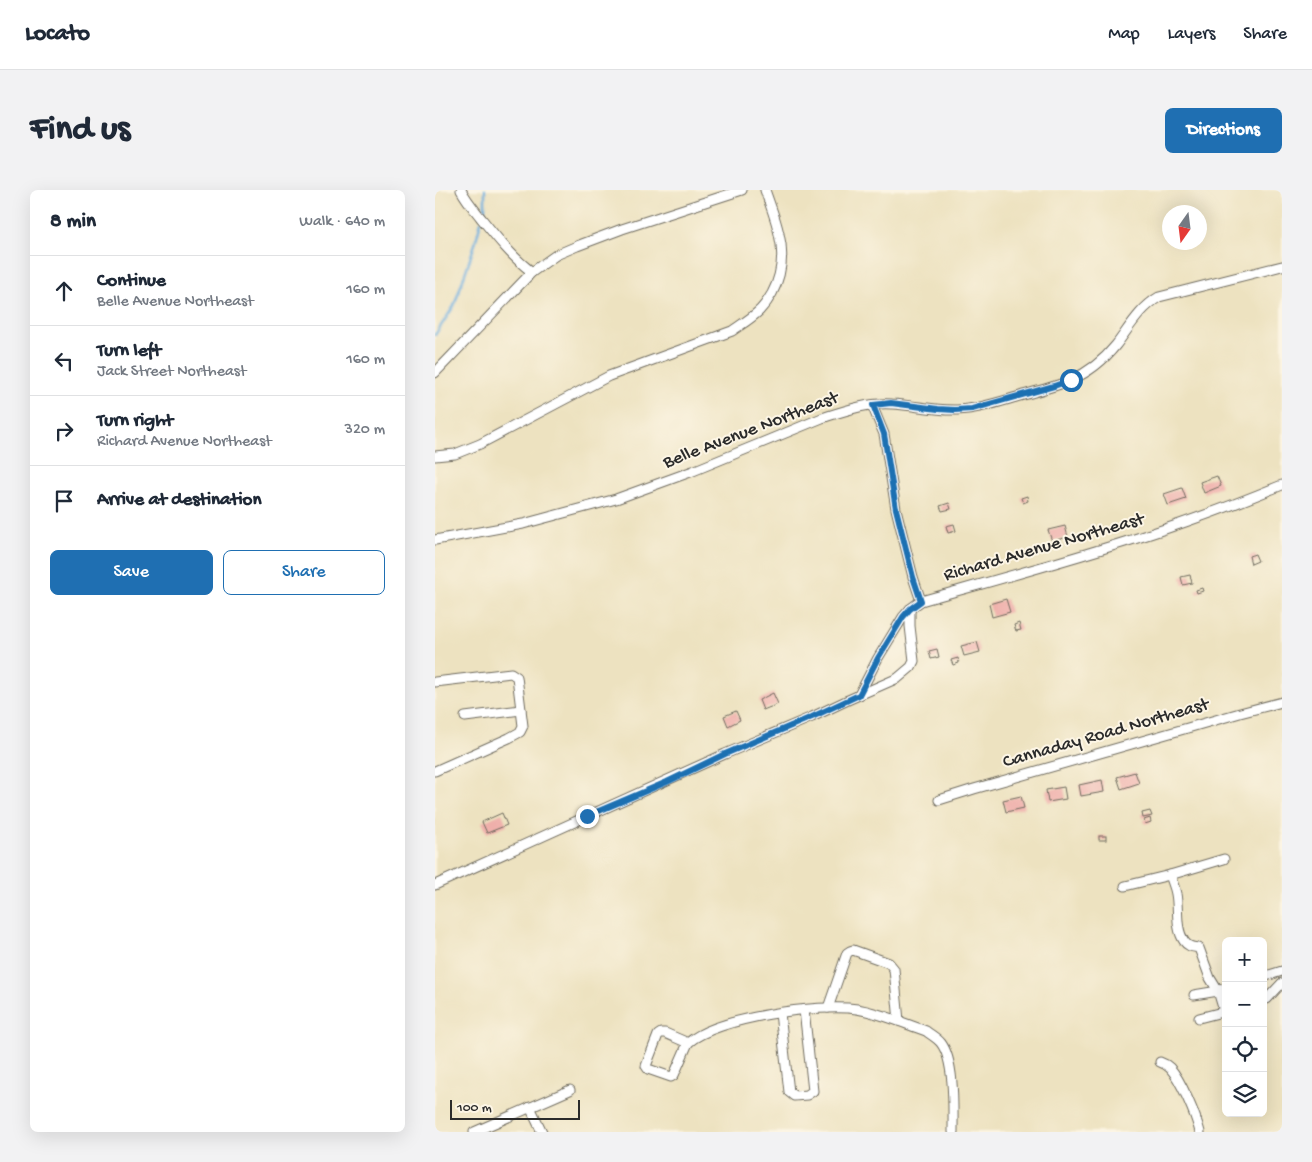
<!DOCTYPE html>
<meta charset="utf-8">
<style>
body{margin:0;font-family:"Gochi Hand",sans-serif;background:#f2f2f3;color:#1f2937}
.controls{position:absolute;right:15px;bottom:15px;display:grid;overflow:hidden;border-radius:8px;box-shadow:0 5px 20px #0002}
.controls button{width:45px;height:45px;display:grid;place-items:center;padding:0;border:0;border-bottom:1px solid #e0e1e3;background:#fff;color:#1f2937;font:25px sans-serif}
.compass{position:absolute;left:727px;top:15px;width:45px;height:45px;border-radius:50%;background:#fff;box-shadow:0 5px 20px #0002;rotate:194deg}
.scale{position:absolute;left:15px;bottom:12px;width:130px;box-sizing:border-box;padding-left:5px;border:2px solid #2b2b2b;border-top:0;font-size:14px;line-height:18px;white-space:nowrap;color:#2b2b2b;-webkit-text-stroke:4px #fcf5e5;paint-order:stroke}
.stop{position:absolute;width:15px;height:15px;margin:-11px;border:4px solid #1f6fb2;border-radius:50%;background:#fff}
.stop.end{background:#1f6fb2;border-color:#fff;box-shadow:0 1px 5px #0008}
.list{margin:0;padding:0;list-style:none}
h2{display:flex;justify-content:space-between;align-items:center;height:65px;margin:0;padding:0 20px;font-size:21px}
h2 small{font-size:16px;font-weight:400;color:#747a83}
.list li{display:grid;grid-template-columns:32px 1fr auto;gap:15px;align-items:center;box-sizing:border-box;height:70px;padding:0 20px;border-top:1px solid #e0e1e3}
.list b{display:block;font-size:19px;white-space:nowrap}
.list p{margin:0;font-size:16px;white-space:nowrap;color:#747a83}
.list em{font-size:16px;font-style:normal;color:#747a83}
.actions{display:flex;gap:10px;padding:15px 20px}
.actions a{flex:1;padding:11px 0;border:1px solid #1f6fb2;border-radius:8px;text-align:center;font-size:18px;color:#1f6fb2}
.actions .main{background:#1f6fb2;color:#fff}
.icon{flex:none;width:28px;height:28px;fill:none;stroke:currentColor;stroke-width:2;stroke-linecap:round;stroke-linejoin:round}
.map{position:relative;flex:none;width:847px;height:942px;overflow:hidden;border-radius:8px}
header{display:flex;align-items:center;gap:30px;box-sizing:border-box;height:70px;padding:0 25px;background:#fff;border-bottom:1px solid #e0e1e3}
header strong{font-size:24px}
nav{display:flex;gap:28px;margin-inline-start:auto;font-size:18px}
.intro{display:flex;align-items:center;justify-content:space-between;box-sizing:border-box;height:120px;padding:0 30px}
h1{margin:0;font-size:35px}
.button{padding:12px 22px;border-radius:8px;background:#1f6fb2;color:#fff;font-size:18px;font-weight:700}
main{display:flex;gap:30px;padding:0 30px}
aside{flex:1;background:#fff;border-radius:8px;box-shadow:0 5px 20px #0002}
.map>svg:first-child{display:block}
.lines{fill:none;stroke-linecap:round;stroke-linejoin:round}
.stream{stroke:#67acdd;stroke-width:2.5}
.building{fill:#efafaa}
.minor-casing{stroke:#6f6b5f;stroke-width:11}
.minor{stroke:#fff;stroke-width:9}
.route{stroke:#1f6fb2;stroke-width:6}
.labels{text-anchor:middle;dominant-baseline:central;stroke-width:4;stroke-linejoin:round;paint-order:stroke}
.street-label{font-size:19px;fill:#2b2b2b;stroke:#fcf5e5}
</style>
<header>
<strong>Locato</strong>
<nav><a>Map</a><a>Layers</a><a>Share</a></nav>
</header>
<div class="intro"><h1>Find us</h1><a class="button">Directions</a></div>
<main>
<aside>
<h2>8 min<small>Walk · 640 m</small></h2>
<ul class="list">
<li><svg class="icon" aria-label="ahead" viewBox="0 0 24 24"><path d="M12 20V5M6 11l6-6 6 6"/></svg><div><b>Continue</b><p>Belle Avenue Northeast</p></div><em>160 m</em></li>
<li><svg class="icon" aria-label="left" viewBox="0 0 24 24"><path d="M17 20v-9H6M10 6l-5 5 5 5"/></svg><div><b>Turn left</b><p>Jack Street Northeast</p></div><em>160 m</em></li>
<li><svg class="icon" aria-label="right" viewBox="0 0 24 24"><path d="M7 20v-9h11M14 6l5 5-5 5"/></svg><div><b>Turn right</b><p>Richard Avenue Northeast</p></div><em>320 m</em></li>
<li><svg class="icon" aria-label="arrive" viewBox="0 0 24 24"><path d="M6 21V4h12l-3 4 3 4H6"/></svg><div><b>Arrive at destination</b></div></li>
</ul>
<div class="actions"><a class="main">Save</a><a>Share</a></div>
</aside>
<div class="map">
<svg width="847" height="942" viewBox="0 0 847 942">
<rect width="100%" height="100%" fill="#fcf5e5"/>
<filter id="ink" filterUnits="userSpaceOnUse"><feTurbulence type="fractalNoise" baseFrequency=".02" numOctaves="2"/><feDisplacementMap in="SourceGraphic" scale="10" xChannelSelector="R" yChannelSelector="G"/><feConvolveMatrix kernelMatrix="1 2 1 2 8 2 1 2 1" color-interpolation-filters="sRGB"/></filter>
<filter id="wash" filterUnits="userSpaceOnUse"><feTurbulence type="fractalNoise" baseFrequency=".0096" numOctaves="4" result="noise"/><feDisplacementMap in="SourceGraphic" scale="20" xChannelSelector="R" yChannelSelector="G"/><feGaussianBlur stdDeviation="1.12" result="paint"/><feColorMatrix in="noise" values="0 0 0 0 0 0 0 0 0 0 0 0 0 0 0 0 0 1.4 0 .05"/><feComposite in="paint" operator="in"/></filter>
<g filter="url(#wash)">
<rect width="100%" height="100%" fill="#ede2c0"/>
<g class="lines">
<!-- stream -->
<g class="stream">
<polyline points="47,26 50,18 50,0"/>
<polyline points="0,145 19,116 40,54 46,31"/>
</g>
</g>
<g id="blocks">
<!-- building -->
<g class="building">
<polygon points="782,286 786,296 769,303 765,292"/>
<polygon points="747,298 751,309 733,315 729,304"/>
<polygon points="592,306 593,311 588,313 586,308"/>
<polygon points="514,313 516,319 507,321 505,316"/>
<polygon points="519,334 521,341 513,343 511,336"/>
<polygon points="630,336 633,347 617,351 613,340"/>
<polygon points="820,364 823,371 816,374 814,366"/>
<polygon points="755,385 757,393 748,395 746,387"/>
<polygon points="767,398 768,401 762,403 761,400"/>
<polygon points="571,409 575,422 557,427 554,414"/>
<polygon points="584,433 586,440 581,441 579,435"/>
<polygon points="542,452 545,462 529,466 526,456"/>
<polygon points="502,459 504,467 496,469 494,461"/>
<polygon points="523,468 524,473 518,475 516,470"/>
<polygon points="338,503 343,514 328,520 324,510"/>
<polygon points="301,521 305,530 293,536 289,526"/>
<polygon points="700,582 704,593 686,599 682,587"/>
<polygon points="667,590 669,602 646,606 644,595"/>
<polygon points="629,597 631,609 613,612 611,600"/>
<polygon points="586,606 589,618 571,622 568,610"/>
<polygon points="715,621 717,626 708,628 707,623"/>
<polygon points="67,623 72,635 52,643 47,632"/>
<polygon points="715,628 716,632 710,634 709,630"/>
<rect x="664" y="646" width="7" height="4"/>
</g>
</g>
</g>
<g filter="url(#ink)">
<use href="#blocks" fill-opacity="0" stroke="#6f6b5f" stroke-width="1"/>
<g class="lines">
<defs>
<g id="minor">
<path d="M26 0C32 11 39 19 46 28 62 48 77 67 97 82"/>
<polyline points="0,183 97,82 121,65 142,56 187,39 307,0"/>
<polyline points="437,215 449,244 461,319 478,387 486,411"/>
<path d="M0 266 20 264 45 254 174 186 297 141C307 134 317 128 325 120 344 100 351 71 344 44 341 29 335 15 330 0"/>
<path d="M0 350 88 334 181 309 258 281 387 228C409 221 434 212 457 214 479 215 500 221 522 220 544 219 564 212 585 206 602 201 620 197 636 190 654 182 669 170 681 155 694 138 705 118 724 107L847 76"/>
<polyline points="0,492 76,483 82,487 88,536 85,542 74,548 0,581"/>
<path d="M424 505 443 468 468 427 475 419 486 411C568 388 650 366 730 339 769 326 808 311 847 295"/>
<polyline points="30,527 86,520"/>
<polyline points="504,610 539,599 805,523 847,512"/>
<polyline points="735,685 789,669"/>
<polyline points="0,695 290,564 377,527 413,510 463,488 476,477 479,471 475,436 475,419"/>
<path d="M690 696 735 685C737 691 740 698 741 704 744 719 740 738 749 751 753 757 758 757 764 758L775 788 783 801 789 821"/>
<polyline points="828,787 847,781"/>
<polyline points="759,805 783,801 791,798"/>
<polyline points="828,810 832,809 847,793"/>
<polyline points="393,818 412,763 415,761 418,760 454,773 459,779 464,831"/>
<polyline points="345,823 354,902 359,906 372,905 378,901 369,820"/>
<polyline points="764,828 791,821"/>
<polygon points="226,843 230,843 253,853 239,885 236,887 213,879 211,876 223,845"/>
<path d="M253 853C280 828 385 813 422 819 446 823 468 833 491 841 496 845 502 848 506 853 520 871 518 920 518 942"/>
<path d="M725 872C728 873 732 875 735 878 746 890 761 926 765 942"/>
<polyline points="95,917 107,942"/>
<polyline points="39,942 135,900"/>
</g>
</defs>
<!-- minor casing -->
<use href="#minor" class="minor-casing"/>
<!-- minor -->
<use href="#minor" class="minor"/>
</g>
</g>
<g class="lines" filter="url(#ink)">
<!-- route -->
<polyline class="route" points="152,626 232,592 290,564 377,527 424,505 443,468 468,427 475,419 486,411 478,387 461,319 449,244 438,215 456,213 503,219 520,220 537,219 619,196 636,190"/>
</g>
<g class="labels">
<!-- street labels -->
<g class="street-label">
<text transform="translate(316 241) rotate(-21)">Belle Avenue Northeast</text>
<text transform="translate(609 358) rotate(-16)">Richard Avenue Northeast</text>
<text transform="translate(671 544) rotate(-16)">Cannaday Road Northeast</text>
</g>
</g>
</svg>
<div class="controls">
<button>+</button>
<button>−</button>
<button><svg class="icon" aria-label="locate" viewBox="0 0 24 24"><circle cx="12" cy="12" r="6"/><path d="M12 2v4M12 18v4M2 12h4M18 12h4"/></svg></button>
<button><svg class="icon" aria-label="layers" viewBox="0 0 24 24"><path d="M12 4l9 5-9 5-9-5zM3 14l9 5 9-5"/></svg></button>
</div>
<svg class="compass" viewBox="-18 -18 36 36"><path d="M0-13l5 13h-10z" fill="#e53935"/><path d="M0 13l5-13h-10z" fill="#747a83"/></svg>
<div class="scale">100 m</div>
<div class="stop" style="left:636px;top:190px"></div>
<div class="stop end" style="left:152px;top:626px"></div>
</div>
</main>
